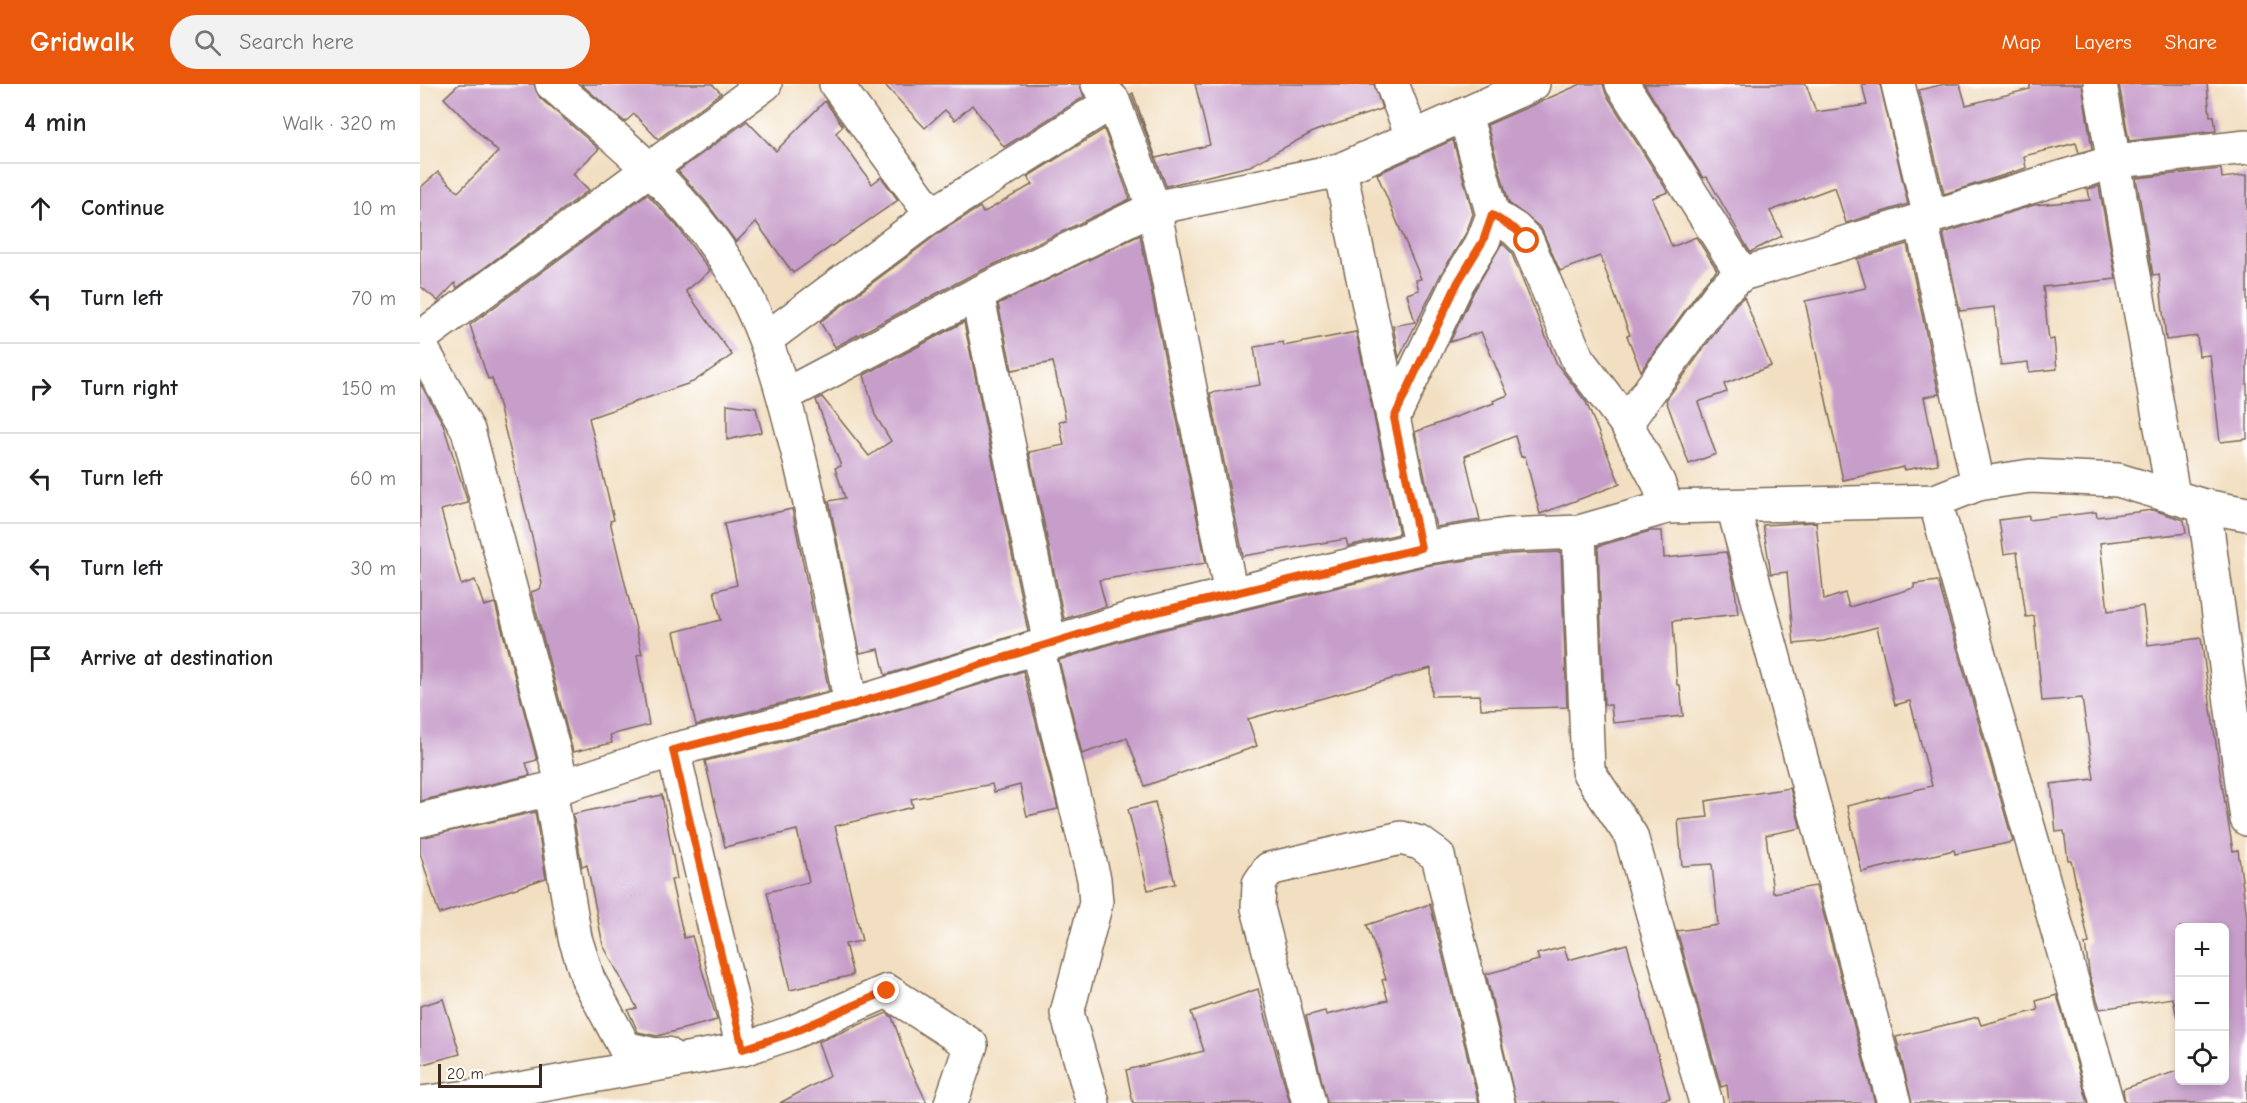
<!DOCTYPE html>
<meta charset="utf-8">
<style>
body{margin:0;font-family:"Comic Neue",sans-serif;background:#f2f2f2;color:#202124}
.controls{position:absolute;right:18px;bottom:18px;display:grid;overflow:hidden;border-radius:9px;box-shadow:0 3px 9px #0003}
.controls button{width:54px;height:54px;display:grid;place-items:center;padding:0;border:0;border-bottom:2px solid #e0e0e0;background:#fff;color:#202124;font:30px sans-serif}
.scale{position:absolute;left:18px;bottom:15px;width:104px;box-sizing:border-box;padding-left:6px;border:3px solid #3b2a1e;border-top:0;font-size:16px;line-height:21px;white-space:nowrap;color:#3b2a1e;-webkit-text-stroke:4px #fff;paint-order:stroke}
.stop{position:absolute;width:18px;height:18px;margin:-14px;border:4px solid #ea580c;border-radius:50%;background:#fff}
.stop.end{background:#ea580c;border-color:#fff;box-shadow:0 2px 6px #0008}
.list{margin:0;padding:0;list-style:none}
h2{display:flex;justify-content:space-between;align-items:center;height:78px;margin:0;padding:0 24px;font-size:26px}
h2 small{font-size:20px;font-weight:400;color:#757577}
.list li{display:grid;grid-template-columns:39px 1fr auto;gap:18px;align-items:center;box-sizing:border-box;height:90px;padding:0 24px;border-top:2px solid #e0e0e0}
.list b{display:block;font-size:22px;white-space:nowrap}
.list em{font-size:20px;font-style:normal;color:#757577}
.icon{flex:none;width:33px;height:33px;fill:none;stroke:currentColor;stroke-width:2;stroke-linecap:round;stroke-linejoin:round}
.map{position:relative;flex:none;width:1827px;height:1019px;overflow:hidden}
header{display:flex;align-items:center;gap:36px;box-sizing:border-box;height:84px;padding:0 30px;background:#ea580c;color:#fff}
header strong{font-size:28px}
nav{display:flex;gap:33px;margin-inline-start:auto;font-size:21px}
.search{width:420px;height:54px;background:#f2f2f2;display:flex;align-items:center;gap:15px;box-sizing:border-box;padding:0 21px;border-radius:33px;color:#757577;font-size:22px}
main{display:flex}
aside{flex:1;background:#fff}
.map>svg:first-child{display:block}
.building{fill:#c79eca}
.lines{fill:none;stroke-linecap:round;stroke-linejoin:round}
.minor-casing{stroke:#7b6957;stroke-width:36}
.minor{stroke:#fff;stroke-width:33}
.route{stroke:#ea580c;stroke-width:8}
</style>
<header>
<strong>Gridwalk</strong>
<div class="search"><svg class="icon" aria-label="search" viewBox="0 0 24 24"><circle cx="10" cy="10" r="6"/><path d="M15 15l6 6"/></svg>Search here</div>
<nav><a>Map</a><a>Layers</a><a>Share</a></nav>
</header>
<main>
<aside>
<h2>4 min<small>Walk · 320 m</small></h2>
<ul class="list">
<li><svg class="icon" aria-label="ahead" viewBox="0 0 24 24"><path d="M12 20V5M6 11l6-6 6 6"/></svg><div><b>Continue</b></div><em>10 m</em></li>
<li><svg class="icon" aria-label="left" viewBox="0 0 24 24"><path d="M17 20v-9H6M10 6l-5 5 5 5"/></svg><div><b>Turn left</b></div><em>70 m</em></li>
<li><svg class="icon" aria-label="right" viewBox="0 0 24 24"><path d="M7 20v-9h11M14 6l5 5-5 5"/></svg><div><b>Turn right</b></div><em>150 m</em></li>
<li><svg class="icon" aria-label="left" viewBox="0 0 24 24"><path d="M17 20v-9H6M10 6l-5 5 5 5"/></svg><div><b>Turn left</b></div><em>60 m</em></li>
<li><svg class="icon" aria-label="left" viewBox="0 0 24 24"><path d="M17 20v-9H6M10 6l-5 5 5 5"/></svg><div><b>Turn left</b></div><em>30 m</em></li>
<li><svg class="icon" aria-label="arrive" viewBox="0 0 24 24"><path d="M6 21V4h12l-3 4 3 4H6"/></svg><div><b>Arrive at destination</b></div></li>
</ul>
</aside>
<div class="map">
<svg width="1827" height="1019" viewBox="0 0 1827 1019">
<rect width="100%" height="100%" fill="#fff"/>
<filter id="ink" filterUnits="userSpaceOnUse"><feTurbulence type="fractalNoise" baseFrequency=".0167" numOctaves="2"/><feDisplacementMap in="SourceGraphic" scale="12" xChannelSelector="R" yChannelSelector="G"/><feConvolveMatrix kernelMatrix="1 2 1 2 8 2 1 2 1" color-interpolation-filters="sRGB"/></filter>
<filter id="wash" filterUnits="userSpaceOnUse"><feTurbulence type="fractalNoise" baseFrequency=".008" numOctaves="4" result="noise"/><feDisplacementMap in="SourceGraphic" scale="24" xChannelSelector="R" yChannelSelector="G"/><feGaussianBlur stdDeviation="1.35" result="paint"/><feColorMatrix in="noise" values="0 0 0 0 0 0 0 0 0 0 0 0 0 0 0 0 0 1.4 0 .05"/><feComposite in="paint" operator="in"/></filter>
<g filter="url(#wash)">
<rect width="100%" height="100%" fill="#f2dfc1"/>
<g id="blocks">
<!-- building -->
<g class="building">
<polygon points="39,0 114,0 120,14 179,65 153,90 169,106 37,204 35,199 18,217 0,202 0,104 18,88 38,108 78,68 24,14"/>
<polygon points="161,0 292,0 301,9 238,55 214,30 205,38"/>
<polygon points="464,0 660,0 664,13 584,63 552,21 535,36 525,26 505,44"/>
<polygon points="775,0 954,0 962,25 895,47 830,82 746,102 711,10 713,9 736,74 790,61"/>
<polygon points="1161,0 1183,0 1186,10 1248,108 1232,114 1252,163 1276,153 1297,186 1287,196 1221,287 1207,252 1210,251 1180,172 1140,187 1121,144 1089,119 1067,41"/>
<polygon points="1224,0 1386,0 1396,28 1447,21 1442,0 1460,0 1488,120 1426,139 1415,103 1350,127 1362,152 1330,168 1287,93 1283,94"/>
<polygon points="1525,0 1540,0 1546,21 1610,5 1610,0 1662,0 1672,65 1659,69 1656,59 1604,72 1606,84 1524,110 1499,6"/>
<polygon points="1699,0 1787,0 1790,32 1794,32 1796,47 1709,57"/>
<polygon points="405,17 423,42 416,49 452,100 461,93 478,116 373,189 336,138 316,158 286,118 258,87 327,37 356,67"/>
<polygon points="684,45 710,115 548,193 415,263 400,238 523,146 560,123 563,129 613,100 607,93"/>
<polygon points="1033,56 1053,130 1046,149 1021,190 979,274 973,242 995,238 987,210 999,206 996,196 1001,195 957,90"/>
<polygon points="1801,85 1802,94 1827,91 1827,355 1800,358 1790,271 1779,272 1777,252 1746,256 1739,190 1733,191 1716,94"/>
<polygon points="1679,102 1696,195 1623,203 1629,256 1634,255 1637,285 1609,288 1608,278 1581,281 1574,223 1540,227 1523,149 1614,121 1670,116 1668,105"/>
<polygon points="227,110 257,142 290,187 266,207 312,271 273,298 169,334 194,436 190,437 222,570 217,571 229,641 190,651 192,659 153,668 111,508 120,505 122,500 114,461 72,294 68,295 50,241"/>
<polygon points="720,151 786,479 679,496 686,522 644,535 609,368 644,361 639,337 646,336 633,278 592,286 578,220"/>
<polygon points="1082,159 1091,168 1137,280 1166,318 1200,400 1120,430 1105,372 1101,373 1095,352 1045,372 1060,436 1016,443 995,348 1074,319 1073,317 1088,311 1061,248 1030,258 1054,207"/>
<polygon points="1487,160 1519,310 1504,313 1518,380 1484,386 1484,383 1423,396 1385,217 1446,204 1437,175"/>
<polygon points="1324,213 1351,282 1304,300 1307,308 1278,318 1296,370 1269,380 1246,316 1316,220"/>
<polygon points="544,238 608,547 465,591 459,565 440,569 409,417 425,414 415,384 421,382 396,316 402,313 449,372 471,357 455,331 444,291"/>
<polygon points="936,248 979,450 928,462 926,455 823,472 790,309 840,301 834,263 863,258 864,262"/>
<polygon points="0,299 23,340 48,419 21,426 41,501 55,496 64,522 75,519 117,676 106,679 110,691 0,717"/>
<polygon points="307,320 336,324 342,348 307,356"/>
<polygon points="372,425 409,607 276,641 254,548 301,536 294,507 317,501 304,440"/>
<polygon points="1733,426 1764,436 1766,449 1680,459 1688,527 1723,522 1728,561 1781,554 1800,688 1813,767 1818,766 1827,834 1827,1019 1705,1019 1703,1005 1760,986 1760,996 1804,996 1804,843 1760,843 1760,934 1757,934 1753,914 1680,925 1670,893 1665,860 1669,859 1651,776 1648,776 1644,747 1636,748 1631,700 1674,695 1662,614 1622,617 1614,532 1606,533 1597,468 1584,470 1579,436 1609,432 1609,436 1676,428 1677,433"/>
<polygon points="1396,438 1404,516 1425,509 1429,523 1494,504 1494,500 1518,497 1593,758 1535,770 1534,766 1442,788 1427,722 1512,702 1490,617 1475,621 1457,543 1404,557 1374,560 1367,488 1351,490 1343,441"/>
<polygon points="1230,447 1242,447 1244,474 1306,468 1314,498 1318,530 1253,537 1257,601 1260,601 1263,632 1193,639 1191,621 1184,621 1178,462"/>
<polygon points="1141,468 1147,623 1061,625 1060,611 1012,612 1011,584 828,635 837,662 725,702 707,654 662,670 639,576 717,552 1005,482 1090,470"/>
<polygon points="603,587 638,725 607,732 600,701 574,708 572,700 491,715 493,723 415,742 442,857 425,860 433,891 370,906 347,808 389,798 377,746 305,763 285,677 436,639"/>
<polygon points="1370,704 1381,744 1346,751 1353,809 1396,802 1455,1019 1309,1019 1307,1001 1301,1003 1257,847 1298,841 1292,780 1262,782 1258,736 1288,733 1286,717"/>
<polygon points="242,711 257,795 251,796 264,854 272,852 297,936 237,952 218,948 208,926 217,924 183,861 167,781 162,783 153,730"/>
<polygon points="735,718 755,800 728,806 708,725"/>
<polygon points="115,728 126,794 19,830 0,769 0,754"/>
<polygon points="1010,820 1059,1019 907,1019 886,932 905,927 906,931 968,916 962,896 966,895 947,841"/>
<polygon points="1207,860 1250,1014 1232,1019 1096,1019 1066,890 1119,876 1117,870 1144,863 1148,876"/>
<polygon points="838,905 870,1019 713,1019 706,986 784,967 771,928"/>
<polygon points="1637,911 1668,1019 1492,1019 1476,953 1558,933 1561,941 1618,926 1616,917"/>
<polygon points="23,915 40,970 0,981 0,922"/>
<polygon points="467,929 472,933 489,981 507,1019 360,1019 410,992 398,958"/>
</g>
</g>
</g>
<g filter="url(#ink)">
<use href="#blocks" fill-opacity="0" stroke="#7b6957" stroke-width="1.5"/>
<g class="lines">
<defs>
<g id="minor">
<path d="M132 0C197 55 263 108 309 181 348 244 365 314 382 385 401 463 416 542 431 621"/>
<polyline points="416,0 512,131"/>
<polyline points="678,0 693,17 734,124 811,510"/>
<polyline points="972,0 993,54"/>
<polyline points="1202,0 1322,190"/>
<polyline points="1478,0 1510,133"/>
<polyline points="1680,0 1753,411"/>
<polyline points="920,86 1001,464"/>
<polyline points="1073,131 1095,145 1107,157 1158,276 1206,339 1238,398 1247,423"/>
<polyline points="1501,136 1558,400"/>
<polyline points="557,210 630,560"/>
<polyline points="0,254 345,0"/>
<polyline points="346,255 512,131 693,17"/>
<polyline points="0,261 48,346 143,702"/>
<polyline points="365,311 557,210 734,124 920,86 1113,0"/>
<polyline points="973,334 1038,198 1063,157 1073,131 1045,31"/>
<polyline points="1206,339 1302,207 1322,190 1696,77 1827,63"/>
<polyline points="1515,417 1687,1019"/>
<polyline points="1313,422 1474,1019"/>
<polyline points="1784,422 1827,735"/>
<polyline points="1159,448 1168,687 1211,752 1286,1019"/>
<polyline points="617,564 674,795 676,819 647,929 673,1019"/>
<polyline points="253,666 323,965"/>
<polyline points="130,705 155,854 168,895 205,964 235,971 247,970"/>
<polyline points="0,736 143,702 253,666 431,621 712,534 1001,464 1088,451 1159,448 1247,423 1515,417 1558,400 1610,392 1698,396 1784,422 1827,430"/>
<polyline points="0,1019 72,1010 323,965 371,949 467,907 551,961 531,1019"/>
<polyline points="889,1019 838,824 839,800 849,785 981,754 1000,759 1018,772 1078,1019"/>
</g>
</defs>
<!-- minor casing -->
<use href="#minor" class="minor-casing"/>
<!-- minor -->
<use href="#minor" class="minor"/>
</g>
</g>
<g class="lines" filter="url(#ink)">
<!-- route -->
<polyline class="route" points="467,907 371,949 323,965 253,666 431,621 712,534 1001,464 974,334 1038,198 1063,157 1072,131 1095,145 1107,157"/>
</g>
</svg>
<div class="controls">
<button>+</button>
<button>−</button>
<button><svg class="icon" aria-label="locate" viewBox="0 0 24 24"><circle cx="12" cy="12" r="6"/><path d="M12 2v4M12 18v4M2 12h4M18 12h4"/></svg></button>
</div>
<div class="scale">20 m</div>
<div class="stop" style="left:1107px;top:157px"></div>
<div class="stop end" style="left:467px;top:907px"></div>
</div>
</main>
